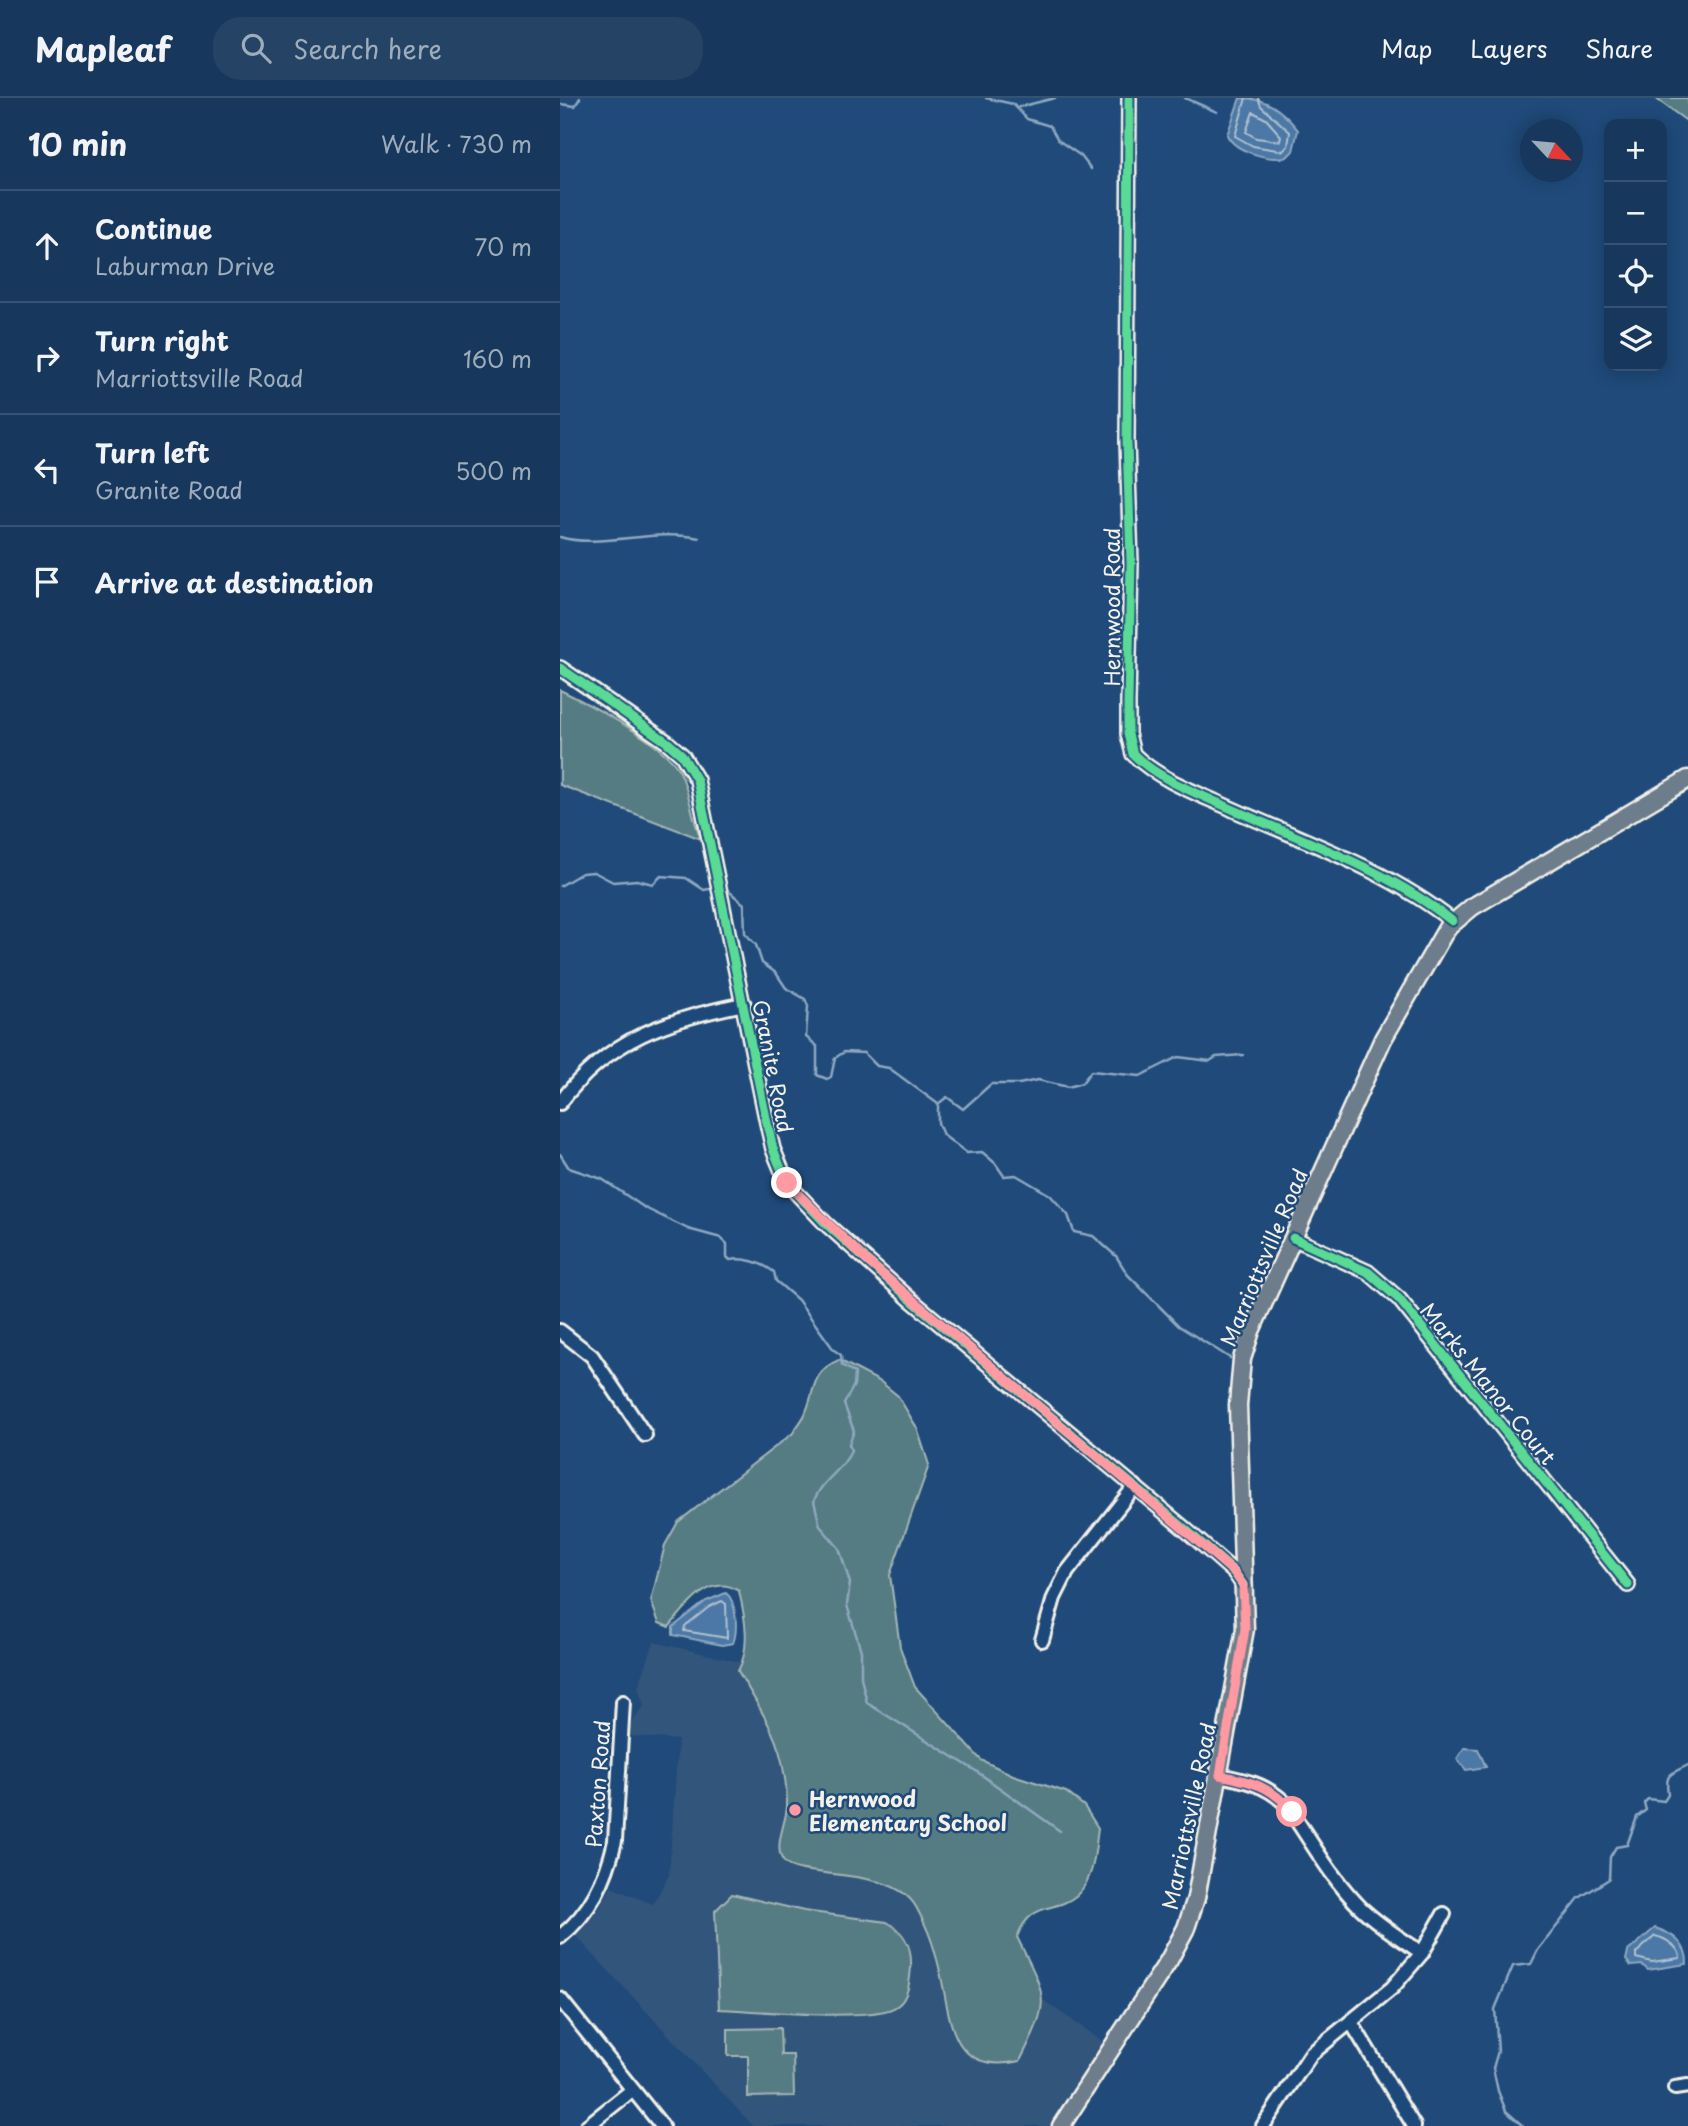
<!DOCTYPE html>
<meta charset="utf-8">
<style>
body{margin:0;font-family:"Playpen Sans",sans-serif;background:#244365;color:#f1f3f6}
.controls{position:absolute;right:21px;top:21px;display:grid;overflow:hidden;border-radius:14px;box-shadow:0 4px 18px #0003}
.controls button{width:63px;height:63px;display:grid;place-items:center;padding:0;border:0;border-bottom:2px solid #365272;background:#17385c;color:#f1f3f6;font:35px sans-serif}
.compass{position:absolute;left:960px;top:21px;width:63px;height:63px;border-radius:50%;background:#17385c;box-shadow:0 4px 18px #0003;rotate:116deg}
.stop{position:absolute;width:21px;height:21px;margin:-16px;border:5px solid #ff9aa2;border-radius:50%;background:#fff}
.stop.end{background:#ff9aa2;border-color:#fff;box-shadow:0 2px 7px #0008}
.list{margin:0;padding:0;list-style:none}
h2{display:flex;justify-content:space-between;align-items:center;height:91px;margin:0;padding:0 28px;font-size:30px}
h2 small{font-size:23px;font-weight:400;color:#9eacbb}
.list li{display:grid;grid-template-columns:46px 1fr auto;gap:21px;align-items:center;box-sizing:border-box;height:112px;padding:0 28px;border-top:2px solid #365272}
.list b{display:block;font-size:26px;white-space:nowrap}
.list p{margin:0;font-size:23px;white-space:nowrap;color:#9eacbb}
.list em{font-size:23px;font-style:normal;color:#9eacbb}
.icon{flex:none;width:38px;height:38px;fill:none;stroke:currentColor;stroke-width:2;stroke-linecap:round;stroke-linejoin:round}
.map{position:relative;flex:none;width:1128px;height:2028px;overflow:hidden}
header{display:flex;align-items:center;gap:42px;box-sizing:border-box;height:98px;padding:0 35px;background:#17385c;border-bottom:2px solid #365272}
header strong{font-size:33px}
nav{display:flex;gap:38px;margin-inline-start:auto;font-size:24px}
.search{width:490px;height:63px;background:#244365;display:flex;align-items:center;gap:18px;box-sizing:border-box;padding:0 24px;border-radius:28px;color:#9eacbb;font-size:26px}
main{display:flex}
aside{flex:1;background:#17385c}
.map>svg:first-child{display:block}
.built{fill:#31557b}
.green{fill:#557b82;stroke:#a4b6b5;stroke-width:2}
.water{fill:#4c78a6;stroke:#8fa8c0;stroke-width:2}
.lines{fill:none;stroke-linecap:round;stroke-linejoin:round}
.shore{stroke:#b1c1ce;stroke-width:2}
.stream{stroke:#8fa8c0;stroke-width:2.5}
.minor-casing{stroke:#f4f1e8;stroke-width:18}
.major-casing{stroke:#f4f1e8;stroke-width:21}
.minor{stroke:#1f4a7a;stroke-width:12}
.major{stroke:#6d7d8c;stroke-width:16}
.cycleway-casing{stroke:#1f4a7a;stroke-width:13}
.cycleway{stroke:#5adb95;stroke-width:9}
.route{stroke:#ff9aa2;stroke-width:9}
.poi-dot{fill:#ff9aa2;stroke:#1f4a7a;stroke-width:2.5}
.labels{text-anchor:middle;dominant-baseline:central;stroke-width:5;stroke-linejoin:round;paint-order:stroke}
.street-label{font-size:21px;fill:#f4f1e8;stroke:#1f4a7a}
.poi-label{font-size:21px;font-weight:bold;fill:#f4f1e8;stroke:#1f4a7a;text-anchor:start}
</style>
<header>
<strong>Mapleaf</strong>
<div class="search"><svg class="icon" aria-label="search" viewBox="0 0 24 24"><circle cx="10" cy="10" r="6"/><path d="M15 15l6 6"/></svg>Search here</div>
<nav><a>Map</a><a>Layers</a><a>Share</a></nav>
</header>
<main>
<aside>
<h2>10 min<small>Walk · 730 m</small></h2>
<ul class="list">
<li><svg class="icon" aria-label="ahead" viewBox="0 0 24 24"><path d="M12 20V5M6 11l6-6 6 6"/></svg><div><b>Continue</b><p>Laburman Drive</p></div><em>70 m</em></li>
<li><svg class="icon" aria-label="right" viewBox="0 0 24 24"><path d="M7 20v-9h11M14 6l5 5-5 5"/></svg><div><b>Turn right</b><p>Marriottsville Road</p></div><em>160 m</em></li>
<li><svg class="icon" aria-label="left" viewBox="0 0 24 24"><path d="M17 20v-9H6M10 6l-5 5 5 5"/></svg><div><b>Turn left</b><p>Granite Road</p></div><em>500 m</em></li>
<li><svg class="icon" aria-label="arrive" viewBox="0 0 24 24"><path d="M6 21V4h12l-3 4 3 4H6"/></svg><div><b>Arrive at destination</b></div></li>
</ul>
</aside>
<div class="map">
<svg width="1128" height="2028" viewBox="0 0 1128 2028">
<rect width="100%" height="100%" fill="#1f4a7a"/>
<filter id="ink" filterUnits="userSpaceOnUse"><feTurbulence type="fractalNoise" baseFrequency=".0143" numOctaves="2"/><feDisplacementMap in="SourceGraphic" scale="14" xChannelSelector="R" yChannelSelector="G"/><feConvolveMatrix kernelMatrix="1 2 1 2 8 2 1 2 1" color-interpolation-filters="sRGB"/></filter>
<g filter="url(#ink)">
<!-- built -->
<polygon class="built" points="94,1544 189,1566 381,1831 545,1945 491,2028 193,2028 16,1838 41,1808 51,1789 93,1806 109,1777 118,1642 70,1638 72,1624 84,1608 78,1590"/>
<!-- green -->
<g class="green">
<polygon points="1095,0 1128,0 1128,24"/>
<path d="M0 592C29 606 106 646 120 674 129 692 132 721 141 741L0 687Z"/>
<path d="M279 1262 321 1284 338 1298 357 1330 369 1367 330 1477 340 1549 355 1589 421 1662 453 1677 506 1694 524 1708 538 1730C535 1752 535 1780 517 1797 495 1816 472 1801 457 1839 487 1901 492 1899 460 1963 382 1980 392 1909 376 1858 372 1842 364 1823 356 1809 333 1767 238 1782 224 1764 212 1749 227 1724 227 1707 227 1696 226 1685 224 1675 220 1639 196 1604 178 1573 191 1549 185 1519 179 1493 150 1474 126 1509 109 1529L99 1525 91 1503 105 1447 118 1424 233 1335C236 1329 242 1323 245 1316 256 1292 250 1274 279 1262Z"/>
<path d="M172 1796 244 1813 327 1824C345 1834 352 1848 351 1868 350 1881 349 1900 337 1908 315 1925 191 1912 159 1911L155 1813Z"/>
<polygon points="220,1930 221,1957 233,1957 234,1998 188,1999 188,1958 168,1958 168,1931"/>
</g>
<!-- water -->
<g class="water">
<path d="M680 0C707 0 721 11 738 32L733 53 727 59C710 63 675 54 667 37Z"/>
<path d="M166 1495C177 1503 178 1533 173 1545L162 1547 113 1537V1529L146 1503Z"/>
<polygon points="904,1650 918,1651 926,1669 906,1672 897,1661"/>
<path d="M1095 1830C1112 1835 1128 1846 1127 1866L1088 1872 1082 1867 1071 1868 1066 1862 1068 1853Z"/>
</g>
<g class="lines">
<!-- shore -->
<g class="shore">
<polyline points="686,0 675,38 693,48 723,53 728,48 730,34 701,8 698,0"/>
<polygon points="693,14 706,21 721,38 720,43 696,40 686,34"/>
<polygon points="162,1503 166,1506 167,1540 124,1533 125,1528 149,1509"/>
<path d="M1095 1838C1105 1840 1120 1849 1120 1860L1092 1864 1076 1860V1855Z"/>
</g>
<!-- stream -->
<g class="stream">
<polyline points="426,0 453,6 467,21 490,28 498,42 521,58 531,71"/>
<polyline points="625,0 657,14"/>
<polyline points="0,6 15,8 20,0"/>
<polyline points="459,9 495,0"/>
<path d="M0 439C39 451 94 430 139 440"/>
<polyline points="0,788 22,775 34,774 53,784 77,782 93,786 101,778 126,780 144,792 154,790"/>
<polyline points="165,790 184,806 185,835 196,847 202,865 216,875 226,890 245,901 248,908 246,939 257,948 257,977 267,981 271,979 275,960 284,954 304,955 317,968 329,970 378,1006 378,1025 383,1037 407,1055 422,1054 435,1065 444,1078 456,1077 490,1097 508,1117 514,1134 533,1138 556,1158 568,1177 619,1228 670,1260"/>
<polyline points="378,1006 387,999 403,1011 431,986 459,986 478,982 508,989 522,985 531,973 580,978 618,959 650,963 656,959 683,957"/>
<path d="M0 1056 9 1070 42 1081 85 1110 128 1131 161 1140 167 1146V1159L170 1162C185 1159 202 1165 214 1174L216 1183 238 1202 274 1252 281 1257 282 1267 295 1275 294 1287 284 1306 294 1333 289 1346 291 1352C285 1371 261 1382 254 1403L260 1428 279 1450 290 1485 287 1507 301 1553V1579L307 1605 416 1673 500 1733"/>
<path d="M963 2028 946 2013 938 1993 933 1970 938 1953 935 1911 953 1868 971 1866 978 1852 1019 1800 1049 1781 1050 1759 1056 1749 1067 1747 1077 1719 1086 1712 1084 1705 1088 1701 1104 1703 1108 1697C1105 1675 1109 1677 1128 1667"/>
</g>
<defs>
<g id="minor">
<path d="M569 0 567 344 571 465 568 604V636L573 656C599 682 639 696 672 711 746 744 828 772 892 823"/>
<polyline points="0,570 107,644 122,657 137,682 207,1025 213,1051 227,1085 266,1126 350,1201 625,1431 674,1474 683,1487"/>
<path d="M0 1005C48 940 109 921 184 906"/>
<polyline points="733,1140 808,1174 839,1201 1068,1487"/>
<polyline points="0,1233 32,1258 85,1337"/>
<polyline points="482,1542 494,1500 507,1474 575,1388"/>
<path d="M659 1677C684 1682 705 1686 724 1704 750 1740 769 1778 801 1810 819 1827 841 1841 862 1855"/>
<path d="M0 1839C31 1814 46 1782 55 1743L63 1604"/>
<polyline points="0,1901 102,2028"/>
<polyline points="791,1924 854,2028"/>
<polyline points="1115,1990 1128,1988"/>
<polyline points="27,2028 71,1993"/>
<polyline points="703,2028 751,1956 832,1890 862,1855 884,1816"/>
</g>
<polyline id="major" points="501,2028 609,1862 626,1830 636,1800 685,1531 678,1307 682,1261 691,1233 823,941 887,830 912,809 1128,681"/>
</defs>
<!-- minor casing -->
<use href="#minor" class="minor-casing"/>
<!-- major casing -->
<use href="#major" class="major-casing"/>
<!-- minor -->
<use href="#minor" class="minor"/>
<!-- major -->
<use href="#major" class="major"/>
<defs>
<g id="cycleway">
<path d="M569 0 567 344 571 465 568 604V636L573 656C599 682 639 696 672 711 746 744 828 772 892 823"/>
<polyline points="0,570 107,644 122,657 137,682 207,1025 213,1051 227,1085 266,1126 350,1201 625,1431 674,1474 683,1487"/>
<polyline points="733,1140 808,1174 839,1201 1068,1487"/>
</g>
</defs>
<!-- cycleway casing -->
<use href="#cycleway" class="cycleway-casing"/>
<!-- cycleway -->
<use href="#cycleway" class="cycleway"/>
</g>
</g>
<g class="lines" filter="url(#ink)">
<!-- route -->
<path class="route" d="M227 1085 306 1162 674 1474 683 1487 685 1531 660 1677C689 1683 713 1688 732 1714"/>
</g>
<!-- markers -->
<circle class="poi-dot" cx="235" cy="1712" r="7"/>
<g class="labels">
<!-- street labels -->
<g class="street-label">
<text transform="translate(551 509) rotate(-90)">Hernwood Road</text>
<text transform="translate(214 968) rotate(79)">Granite Road</text>
<text transform="translate(703 1159) rotate(-67)">Marriottsville Road</text>
<text transform="translate(929 1285) rotate(51)">Marks Manor Court</text>
<text transform="translate(37 1686) rotate(-86)">Paxton Road</text>
<text transform="translate(628 1718) rotate(-78)">Marriottsville Road</text>
</g>
<!-- poi labels -->
<g class="poi-label">
<text x="249" y="1700">Hernwood<tspan x="249" dy="24">Elementary School</tspan></text>
</g>
</g>
</svg>
<div class="controls">
<button>+</button>
<button>−</button>
<button><svg class="icon" aria-label="locate" viewBox="0 0 24 24"><circle cx="12" cy="12" r="6"/><path d="M12 2v4M12 18v4M2 12h4M18 12h4"/></svg></button>
<button><svg class="icon" aria-label="layers" viewBox="0 0 24 24"><path d="M12 4l9 5-9 5-9-5zM3 14l9 5 9-5"/></svg></button>
</div>
<svg class="compass" viewBox="-18 -18 36 36"><path d="M0-13l5 13h-10z" fill="#e53935"/><path d="M0 13l5-13h-10z" fill="#9eacbb"/></svg>
<div class="stop" style="left:732px;top:1714px"></div>
<div class="stop end" style="left:227px;top:1085px"></div>
</div>
</main>
